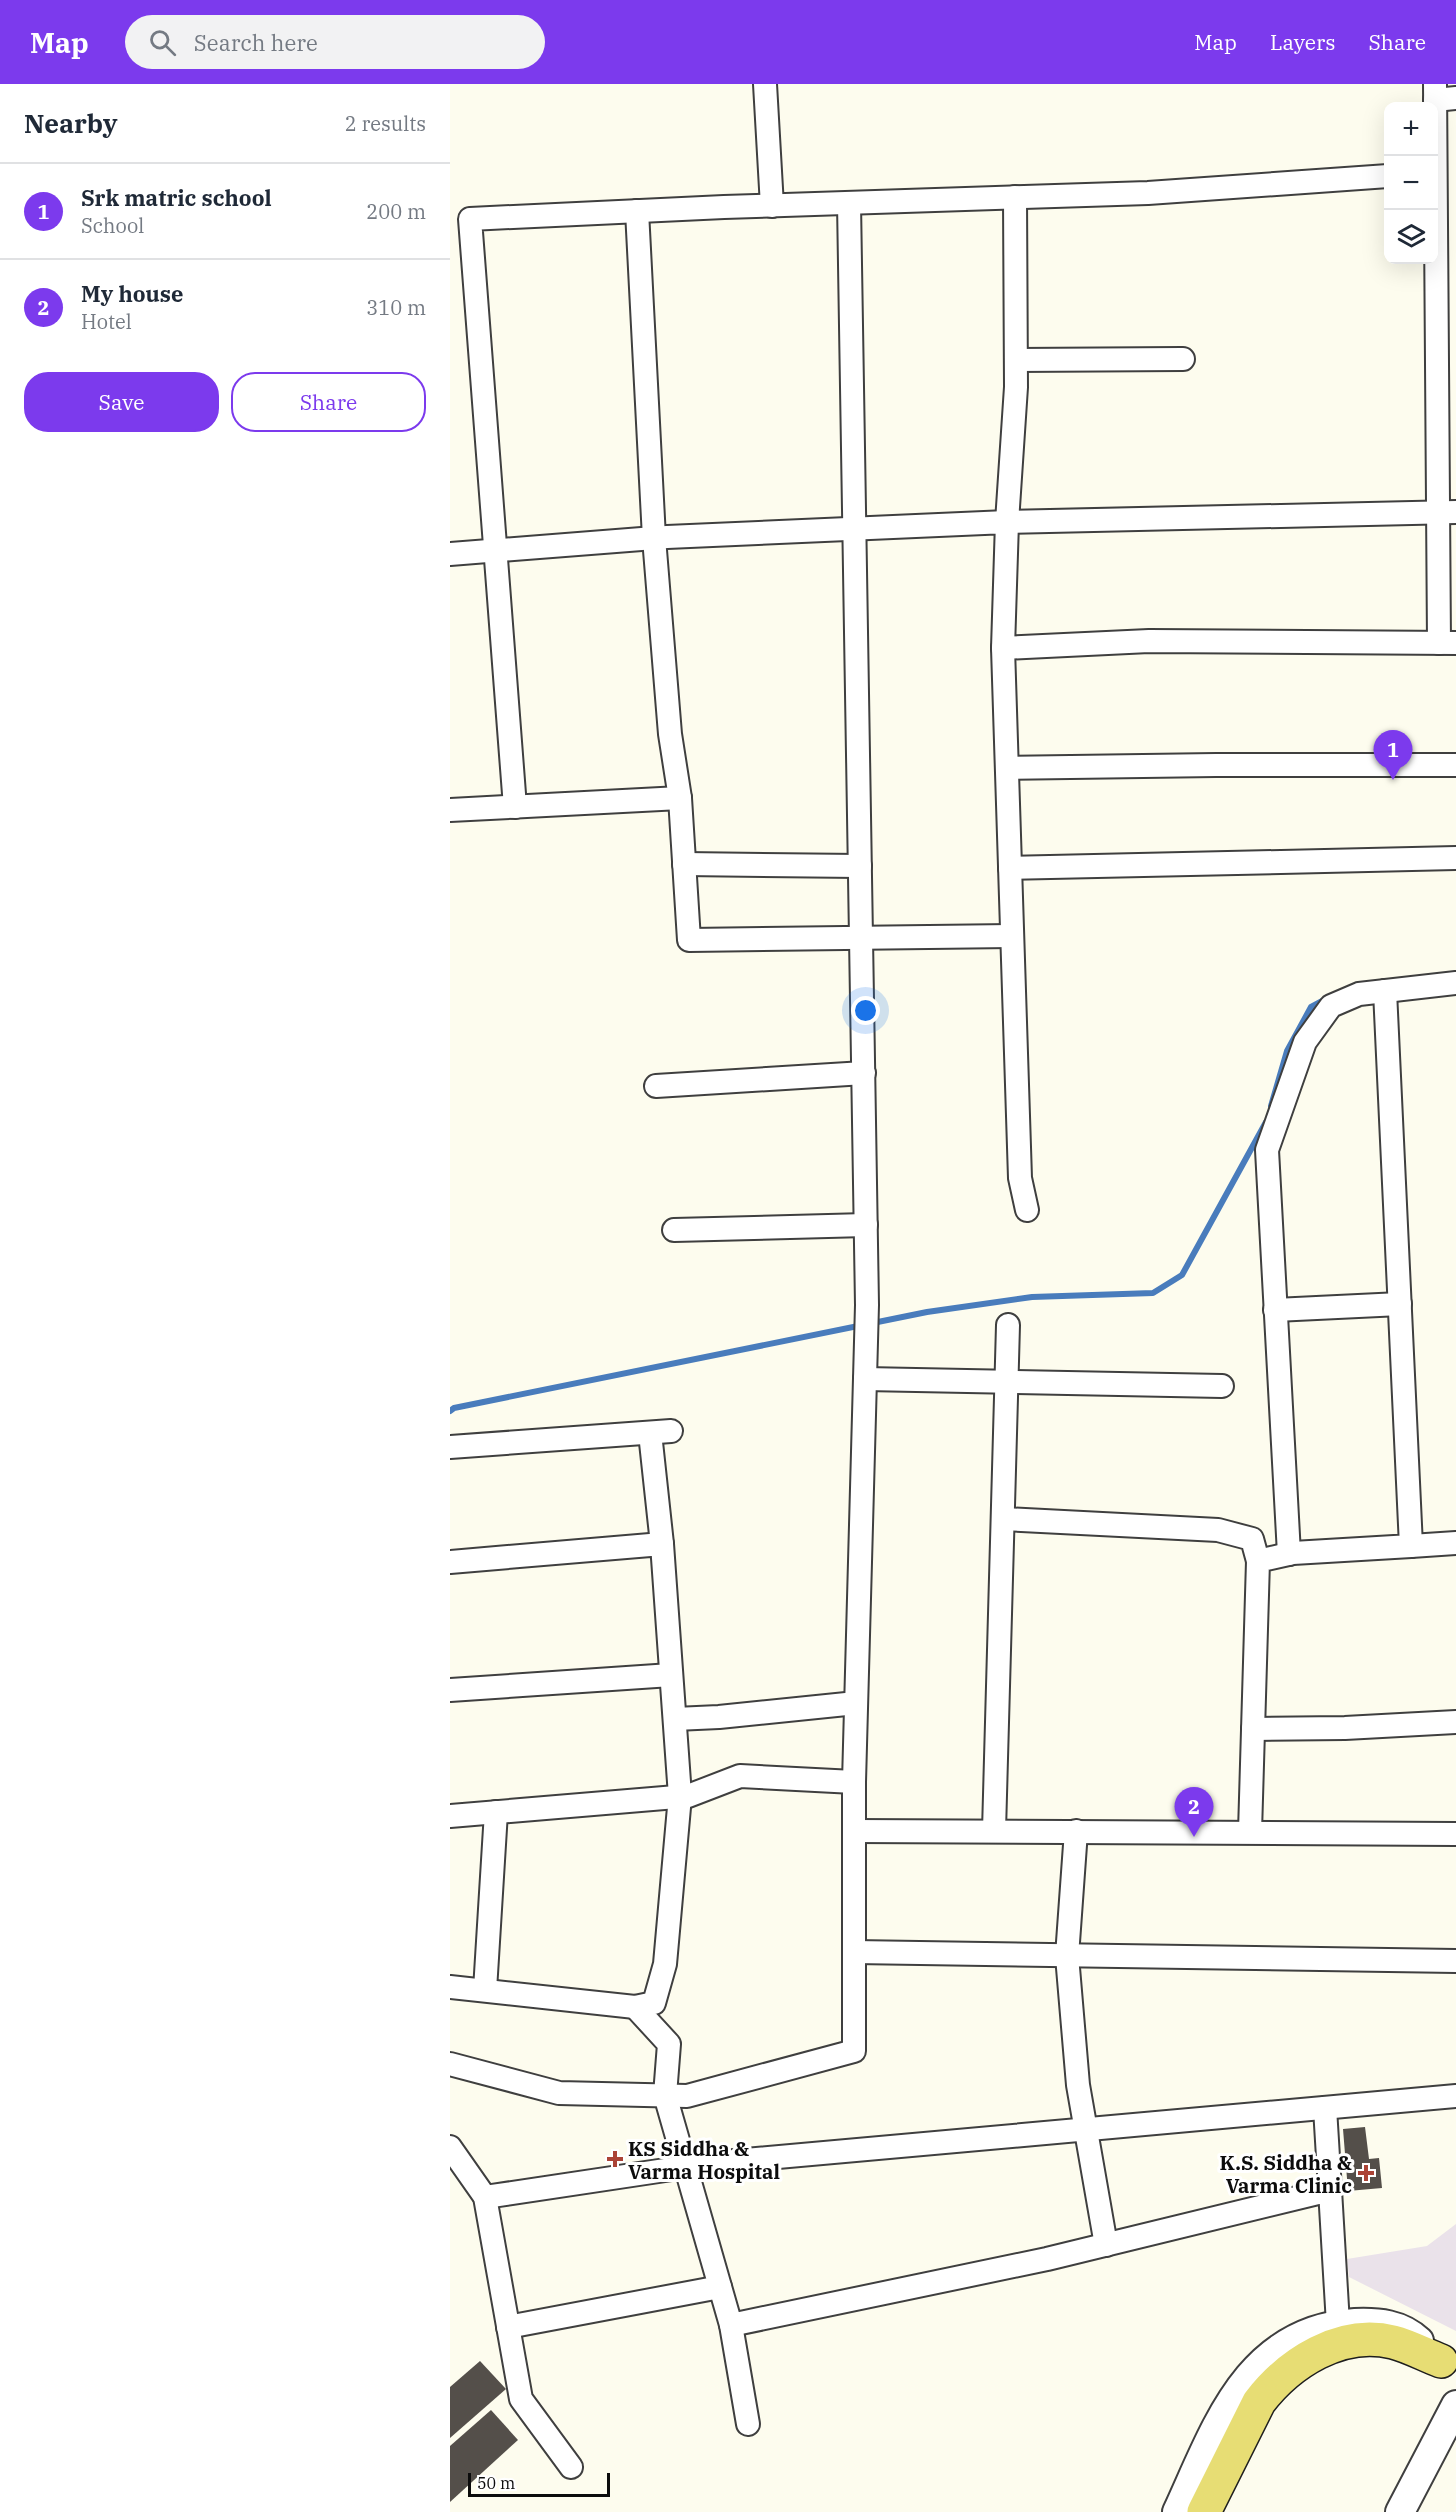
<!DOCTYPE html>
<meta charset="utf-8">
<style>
body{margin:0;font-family:"IBM Plex Serif",serif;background:#f2f2f3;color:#1f2937}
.controls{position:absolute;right:18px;top:18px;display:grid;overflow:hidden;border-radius:12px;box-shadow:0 6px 24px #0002}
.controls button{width:54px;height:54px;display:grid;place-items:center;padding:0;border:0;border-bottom:2px solid #e0e1e3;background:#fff;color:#1f2937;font:30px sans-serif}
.scale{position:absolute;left:18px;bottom:15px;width:142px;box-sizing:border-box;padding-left:6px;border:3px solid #0c0c0c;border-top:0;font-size:16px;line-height:21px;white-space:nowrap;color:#0c0c0c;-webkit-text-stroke:4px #fff;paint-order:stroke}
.you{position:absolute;left:416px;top:927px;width:21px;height:21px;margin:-15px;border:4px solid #fff;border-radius:50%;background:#1a73e8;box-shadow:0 0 0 9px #1a73e833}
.badge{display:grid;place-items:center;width:39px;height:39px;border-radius:50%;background:#7c3aed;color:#fff;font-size:20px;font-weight:700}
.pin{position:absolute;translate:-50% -50px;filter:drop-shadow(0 2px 3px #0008)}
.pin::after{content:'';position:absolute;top:32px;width:21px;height:18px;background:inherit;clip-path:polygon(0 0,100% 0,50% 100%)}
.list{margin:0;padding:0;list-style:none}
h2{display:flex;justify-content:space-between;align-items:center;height:78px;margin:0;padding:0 24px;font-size:26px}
h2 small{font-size:20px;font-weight:400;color:#747a83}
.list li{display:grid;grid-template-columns:39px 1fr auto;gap:18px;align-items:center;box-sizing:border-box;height:96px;padding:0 24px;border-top:2px solid #e0e1e3}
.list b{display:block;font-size:22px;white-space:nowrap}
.list p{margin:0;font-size:20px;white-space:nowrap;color:#747a83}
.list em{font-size:20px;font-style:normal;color:#747a83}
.actions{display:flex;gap:12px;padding:18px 24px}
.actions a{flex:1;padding:14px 0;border:2px solid #7c3aed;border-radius:24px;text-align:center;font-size:21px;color:#7c3aed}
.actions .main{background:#7c3aed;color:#fff}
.icon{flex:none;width:33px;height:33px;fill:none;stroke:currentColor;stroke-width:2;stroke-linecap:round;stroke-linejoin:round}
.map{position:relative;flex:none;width:1006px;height:2428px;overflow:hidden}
header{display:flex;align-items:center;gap:36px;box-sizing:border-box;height:84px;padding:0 30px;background:#7c3aed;color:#fff}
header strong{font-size:28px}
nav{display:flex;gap:33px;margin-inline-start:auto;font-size:21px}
.search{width:420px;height:54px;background:#f2f2f3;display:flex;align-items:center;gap:15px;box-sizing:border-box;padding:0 21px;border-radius:33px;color:#747a83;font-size:22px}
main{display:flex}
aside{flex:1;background:#fff}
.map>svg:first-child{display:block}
.industrial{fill:#eae2ea}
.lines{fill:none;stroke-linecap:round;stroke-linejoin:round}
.stream{stroke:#497cbc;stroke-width:6}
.building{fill:#544f4a}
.minor-casing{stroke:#3f3f3f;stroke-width:26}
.tertiary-casing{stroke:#3f3f3f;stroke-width:32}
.primary-casing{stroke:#1d1d1d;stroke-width:36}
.minor{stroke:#fff;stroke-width:22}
.tertiary{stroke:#fff;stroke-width:28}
.primary{stroke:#e7dd74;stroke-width:33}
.poi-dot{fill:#ab4336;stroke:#fff;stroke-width:2}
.labels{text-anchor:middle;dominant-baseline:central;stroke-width:6;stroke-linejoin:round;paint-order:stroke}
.poi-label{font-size:20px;font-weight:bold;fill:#0c0c0c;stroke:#fff;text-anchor:start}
</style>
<header>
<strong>Map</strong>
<div class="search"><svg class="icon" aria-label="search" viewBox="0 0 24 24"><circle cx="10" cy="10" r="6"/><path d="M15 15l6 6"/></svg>Search here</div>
<nav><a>Map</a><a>Layers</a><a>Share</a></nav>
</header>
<main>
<aside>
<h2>Nearby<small>2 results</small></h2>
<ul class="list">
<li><span class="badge">1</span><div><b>Srk matric school</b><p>School</p></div><em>200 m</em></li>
<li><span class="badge">2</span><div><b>My house</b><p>Hotel</p></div><em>310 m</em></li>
</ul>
<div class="actions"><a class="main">Save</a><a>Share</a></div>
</aside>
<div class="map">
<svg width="1006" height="2428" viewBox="0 0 1006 2428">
<rect width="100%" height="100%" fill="#fdfcee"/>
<!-- industrial -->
<polygon class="industrial" points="1006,2140 1006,2247 899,2193 897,2175 977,2162"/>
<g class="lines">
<!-- stream -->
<g class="stream">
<polyline points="821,1022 837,967 861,923 876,915"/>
<polyline points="0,1327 4,1324 477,1228 582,1213 703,1209 732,1191 816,1038"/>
</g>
</g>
<!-- building -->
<g class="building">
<polygon points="915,2043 919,2075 929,2074 932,2104 898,2107 893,2045"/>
<polygon points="30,2277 56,2305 0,2354 0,2303"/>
<polygon points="41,2326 68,2356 0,2418 0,2362"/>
</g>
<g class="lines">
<defs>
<g id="minor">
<polyline points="315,0 322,122"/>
<polyline points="985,0 989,559"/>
<polyline points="985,16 1006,14"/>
<polyline points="565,113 566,303 557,438 1006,428"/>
<polyline points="187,127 204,454 220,650 230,714 239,856 562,852"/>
<polyline points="566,276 733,275"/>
<polyline points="0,470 217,453 557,438 553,564 699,557 1006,559"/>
<polyline points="553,564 570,1094 577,1126"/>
<polyline points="557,684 766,681 1006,681"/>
<polyline points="65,723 20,135 274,123 698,109 938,92"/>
<polyline points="0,726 230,714"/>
<polyline points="234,780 410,782"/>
<polyline points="560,784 1006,774"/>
<polyline points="206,1002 414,989"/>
<polyline points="224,1146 416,1141"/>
<polyline points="825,1226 950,1220"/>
<polyline points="415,1295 772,1302"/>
<polyline points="200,1349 212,1460"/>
<polyline points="0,1363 221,1347"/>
<polyline points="554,1435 768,1446 802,1455 808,1477"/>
<polyline points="961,1462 1006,1459"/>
<polyline points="839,1470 817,1066 855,958 881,922 909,910 1006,899"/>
<polyline points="0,1478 212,1460 230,1712 215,1880 204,1919 185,1923 219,1960 215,2011 281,2241 597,2175 880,2106 888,2240"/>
<polyline points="0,1606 221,1591"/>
<polyline points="225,1635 269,1633 406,1619"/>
<polyline points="803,1645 895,1644 1006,1638"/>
<polyline points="0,1732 238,1712 290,1692 404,1698"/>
<polyline points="404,1747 1006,1750"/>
<polyline points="544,1747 558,1241"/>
<polyline points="626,1747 617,1872 628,2001 656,2161"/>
<polyline points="800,1748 808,1477 843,1469 961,1462 935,907"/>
<polyline points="404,1868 1006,1877"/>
<polyline points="0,1903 185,1923"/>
<polyline points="35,1906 46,1728"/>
<polyline points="0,1980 109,2009 237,2012 404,1967 404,1698 417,1221 399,119"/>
<polyline points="875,2024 880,2106"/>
<polyline points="0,2063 35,2113 71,2315 121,2383"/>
<polyline points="35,2113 262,2079 1006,2012"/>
<polyline points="281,2241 298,2340"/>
<polyline points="58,2243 270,2203"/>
</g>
<g id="tertiary">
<path d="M727 2428C766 2344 796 2246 905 2239 928 2238 951 2240 969 2257"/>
<polyline points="950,2428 1006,2321"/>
</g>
<path id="primary" d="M754 2428 809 2318C839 2279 891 2245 943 2258 959 2262 975 2271 991 2277"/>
</defs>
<!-- minor casing -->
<use href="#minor" class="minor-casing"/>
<!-- tertiary casing -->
<use href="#tertiary" class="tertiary-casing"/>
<!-- primary casing -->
<use href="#primary" class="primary-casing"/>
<!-- minor -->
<use href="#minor" class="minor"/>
<!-- tertiary -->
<use href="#tertiary" class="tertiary"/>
<!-- primary -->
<use href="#primary" class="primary"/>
</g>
<!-- markers -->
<g class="poi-dot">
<path d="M162 2066h6v6h6v6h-6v6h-6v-6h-6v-6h6z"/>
<path d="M913 2080h6v6h6v6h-6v6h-6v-6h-6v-6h6z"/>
</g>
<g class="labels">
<!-- poi labels -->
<g class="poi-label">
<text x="178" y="2064">KS Siddha &amp;<tspan x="178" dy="23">Varma Hospital</tspan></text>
<text x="902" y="2078" text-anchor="end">K.S. Siddha &amp;<tspan x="902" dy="23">Varma Clinic</tspan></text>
</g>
</g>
</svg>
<div class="controls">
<button>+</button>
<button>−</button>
<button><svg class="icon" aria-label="layers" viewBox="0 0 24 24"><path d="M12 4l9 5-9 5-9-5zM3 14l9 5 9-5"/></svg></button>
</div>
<div class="scale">50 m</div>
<div class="you"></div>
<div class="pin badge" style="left:943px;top:696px">1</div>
<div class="pin badge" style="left:744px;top:1753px">2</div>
</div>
</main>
